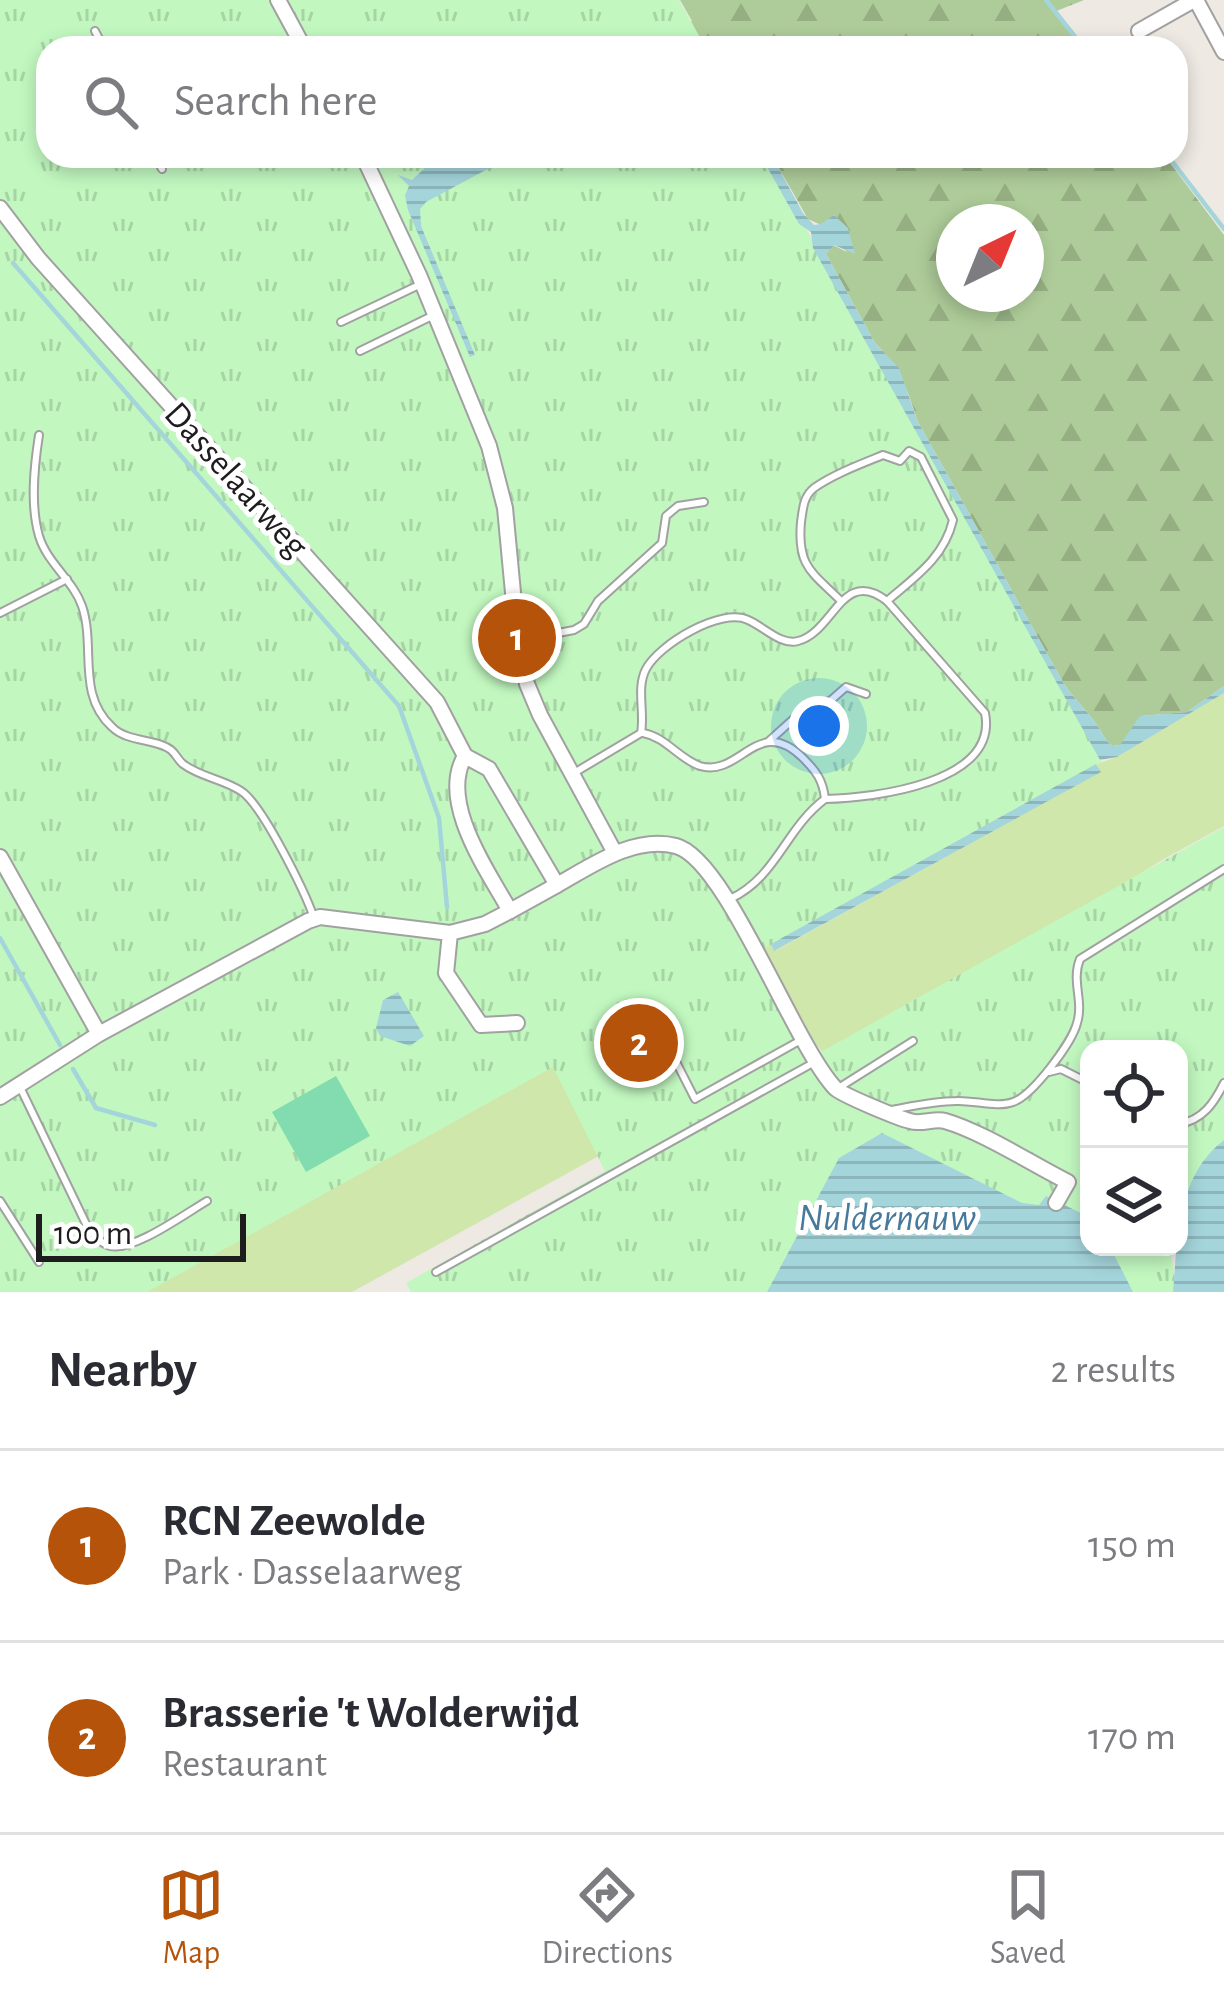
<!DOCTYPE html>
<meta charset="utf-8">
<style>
body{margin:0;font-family:"Alegreya Sans",sans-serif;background:#f2f2f3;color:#2b2b33}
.controls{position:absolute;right:36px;bottom:36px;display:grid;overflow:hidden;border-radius:24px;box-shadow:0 6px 18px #0003}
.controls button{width:108px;height:108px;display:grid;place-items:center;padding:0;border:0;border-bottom:3px solid #e1e1e2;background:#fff;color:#2b2b33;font:60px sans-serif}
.compass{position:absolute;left:936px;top:204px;width:108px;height:108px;border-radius:50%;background:#fff;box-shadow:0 6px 18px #0003;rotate:43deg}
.scale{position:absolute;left:36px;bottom:30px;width:210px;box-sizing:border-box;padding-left:12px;border:6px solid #1d1d1d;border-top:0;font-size:33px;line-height:42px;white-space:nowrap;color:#1d1d1d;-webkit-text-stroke:9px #fff;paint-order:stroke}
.you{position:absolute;left:819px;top:726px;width:42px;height:42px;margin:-30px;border:9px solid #fff;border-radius:50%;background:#1a73e8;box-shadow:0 0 0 18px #1a73e833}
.badge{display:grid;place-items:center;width:78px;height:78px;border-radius:50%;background:#b45309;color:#fff;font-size:39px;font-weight:700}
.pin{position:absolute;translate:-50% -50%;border:6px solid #fff;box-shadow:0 3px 12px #0006}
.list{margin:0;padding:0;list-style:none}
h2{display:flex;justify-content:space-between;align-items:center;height:156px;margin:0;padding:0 48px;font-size:51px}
h2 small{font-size:39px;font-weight:400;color:#7c7c81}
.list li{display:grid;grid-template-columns:78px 1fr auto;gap:36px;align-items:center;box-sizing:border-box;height:192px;padding:0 48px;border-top:3px solid #e1e1e2}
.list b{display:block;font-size:45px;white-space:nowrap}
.list p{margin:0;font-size:39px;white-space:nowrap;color:#7c7c81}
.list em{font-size:39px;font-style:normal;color:#7c7c81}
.icon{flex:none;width:66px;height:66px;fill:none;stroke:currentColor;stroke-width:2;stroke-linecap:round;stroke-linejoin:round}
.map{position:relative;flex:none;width:1224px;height:1292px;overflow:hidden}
.search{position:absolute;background:#fff;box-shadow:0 6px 18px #0003;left:36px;right:36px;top:36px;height:132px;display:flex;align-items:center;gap:30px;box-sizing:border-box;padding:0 42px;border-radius:36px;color:#7c7c81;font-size:45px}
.sheet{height:540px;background:#fff}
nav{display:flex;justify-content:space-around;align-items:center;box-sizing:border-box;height:168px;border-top:3px solid #e1e1e2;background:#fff;font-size:33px;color:#7c7c81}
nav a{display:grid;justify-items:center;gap:6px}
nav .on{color:#b45309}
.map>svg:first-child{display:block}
.grass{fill:#cfe7aa}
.forest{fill:url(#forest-firs);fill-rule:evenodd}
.park{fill:url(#park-tufts)}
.pitch{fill:#83dcaf}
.water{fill:url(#water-rules)}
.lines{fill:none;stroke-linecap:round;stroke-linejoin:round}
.stream{stroke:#a4d5db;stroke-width:4.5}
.lane-casing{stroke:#a1a1a1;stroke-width:10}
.street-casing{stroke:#a1a1a1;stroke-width:18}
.lane{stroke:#fff;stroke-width:6}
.street{stroke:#fff;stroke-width:14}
.labels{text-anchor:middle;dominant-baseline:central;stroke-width:10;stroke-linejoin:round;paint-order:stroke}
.street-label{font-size:36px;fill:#1d1d1d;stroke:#fff}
.water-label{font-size:39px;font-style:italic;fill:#46799b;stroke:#fff}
</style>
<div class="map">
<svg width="1224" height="1292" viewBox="0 0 1224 1292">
<defs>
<pattern id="forest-firs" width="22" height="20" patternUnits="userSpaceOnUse" patternTransform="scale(3)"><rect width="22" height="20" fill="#aecc99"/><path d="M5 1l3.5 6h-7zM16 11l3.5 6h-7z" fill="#95af83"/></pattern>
<pattern id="park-tufts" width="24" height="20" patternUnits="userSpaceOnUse" patternTransform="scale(3)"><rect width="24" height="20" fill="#c2f8c0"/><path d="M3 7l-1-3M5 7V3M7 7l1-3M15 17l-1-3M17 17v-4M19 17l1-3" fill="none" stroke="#a6d4a5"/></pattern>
<pattern id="water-rules" width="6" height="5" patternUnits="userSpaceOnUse" patternTransform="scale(3)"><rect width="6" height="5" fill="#a4d5db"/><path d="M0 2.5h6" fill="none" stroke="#8db6bc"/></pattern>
</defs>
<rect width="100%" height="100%" fill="#eee9e3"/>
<!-- grass -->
<g class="grass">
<polygon points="1224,693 1224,826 1162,860 834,1065 806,1033 760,949 833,908 775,951 1100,772 1097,764 1117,757"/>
<polygon points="567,1063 615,1147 352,1292 140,1292 483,1070"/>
</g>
<!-- forest -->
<g class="forest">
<polygon points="680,0 1084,0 1054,12 1082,48 713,48 704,38 633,48 692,21"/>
<path d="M772 156H1165L1224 235V686L1187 712 1141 716 1121 745 1112 746C1106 741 1103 735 1099 728 1091 715 1074 699 1064 684L917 420C909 391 897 364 875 343L826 254 833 245 847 252 821 225 808 219ZM954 222H1026V294H954Z"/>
</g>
<!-- park -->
<polygon class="park" points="0,0 679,0 706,48 48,48 48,156 766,156 1102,762 762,950 819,1053 1224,827 1224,1173 1179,1209 1179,1049 1089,1049 1089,1247 1170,1247 1177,1292 411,1292 406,1283 605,1171 553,1067 147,1292 0,1292"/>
<!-- pitch -->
<polygon class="pitch" points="336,1076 370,1136 306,1172 272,1112"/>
<!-- water -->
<g class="water">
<polygon points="448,156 512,156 426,202 420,209 421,226 475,355 470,357 408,210 405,195 409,186 398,175 412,180 428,165"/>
<path d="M761 156H772L803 213 814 225 821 224 834 215 848 228 855 254 834 245 826 254 875 343 899 368 917 420 1064 684C1074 699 1091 715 1099 728 1103 735 1106 741 1112 746L1120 745 1140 716 1187 712 1224 686V693L1117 757 1100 760 813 248 811 232 799 224Z"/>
<polygon points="1096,764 1101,772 774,951 771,944"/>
<polygon points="398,992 424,1036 410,1046 380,1036 376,1028 383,1000"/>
<polygon points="882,1133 1022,1203 1039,1205 1046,1196 1087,1216 1082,1228 1089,1233 1089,1247 1110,1247 1133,1292 767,1292 839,1158"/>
<path d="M1224 1140V1292H1173C1178 1239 1176 1177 1224 1140Z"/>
</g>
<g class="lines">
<!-- stream -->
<g class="stream">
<polyline points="1046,0 1084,48"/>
<polyline points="1168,156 1224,229"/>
<polyline points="13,263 399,706 439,818 447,907"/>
<polyline points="0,938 60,1045"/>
<polyline points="73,1069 96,1108 155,1125"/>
</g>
<defs>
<g id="lane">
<polyline points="95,31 104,48"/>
<polyline points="155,156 162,169"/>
<polyline points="341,322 419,285"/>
<polyline points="360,351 432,316"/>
<path d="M39 435C34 467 30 505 39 536 47 563 73 580 82 606 96 647 76 694 112 727 128 743 156 738 171 750 176 754 178 760 183 764 200 777 223 779 241 791 262 804 305 892 314 918"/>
<path d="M841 601C812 572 797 567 801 522 803 509 803 497 814 488 834 474 861 464 883 455L900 461 909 451 921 457 953 520C944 558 915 577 887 601"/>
<polyline points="0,613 67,579"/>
<polyline points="521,640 574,630 584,624 598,601 662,543 666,516 678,506 704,502"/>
<path d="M643 733C666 737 679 759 700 766 740 778 758 713 803 758 816 771 823 780 825 799 785 829 777 877 730 899"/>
<polyline points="769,741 809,705 830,701 846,687 866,694"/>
<path d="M574 773 641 733C645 712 636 688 646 669 659 644 722 607 748 620 763 626 781 646 798 641 834 632 842 566 887 601L985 713C999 783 874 798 825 799"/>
<polyline points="670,1050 695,1099 801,1040"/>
<polyline points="1049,1072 1061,1069 1089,1083"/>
<path d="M19 1085 88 1228C94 1235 100 1243 110 1246 133 1252 186 1213 207 1201"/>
<polyline points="840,1087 913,1041"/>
<path d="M891 1110C913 1106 935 1101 956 1101 974 1100 997 1108 1013 1102 1032 1096 1072 1043 1077 1023 1084 1001 1071 981 1080 959L1224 869"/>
<path d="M1179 1124C1203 1120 1214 1103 1224 1083"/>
<polyline points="0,1201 39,1262"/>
<polyline points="436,1272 813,1063"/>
</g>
<g id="street">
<polyline points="278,0 304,48"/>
<polyline points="1196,0 1224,52"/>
<polyline points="1139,31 1194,0"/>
<polyline points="363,156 419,275 489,446 505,508 517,635 527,684 540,715 615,853"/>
<polyline points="0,208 38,258 437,702 465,756"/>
<path d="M465 756 489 769 557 885C591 866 634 835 676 846 726 859 793 1043 835 1088 842 1095 898 1118 910 1121 921 1125 934 1118 945 1121 983 1132 1032 1164 1068 1182L1056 1203"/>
<path d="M465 756C438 802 488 871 510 911L557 885"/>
<polyline points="0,857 99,1034"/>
<polyline points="510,911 485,924 450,933 446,973 481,1025 517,1023"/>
<polyline points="0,1097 99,1034 308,921 320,917 450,933"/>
</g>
</defs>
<!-- lane casing -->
<use href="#lane" class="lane-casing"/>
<!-- street casing -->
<use href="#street" class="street-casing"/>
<!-- lane -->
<use href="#lane" class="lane"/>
<!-- street -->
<use href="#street" class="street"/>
</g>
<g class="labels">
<!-- street labels -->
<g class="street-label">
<text transform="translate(236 480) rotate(48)">Dasselaarweg</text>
</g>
<!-- water labels -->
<g class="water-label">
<text x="887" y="1218">Nuldernauw</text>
</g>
</g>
</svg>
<div class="controls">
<button><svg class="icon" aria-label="locate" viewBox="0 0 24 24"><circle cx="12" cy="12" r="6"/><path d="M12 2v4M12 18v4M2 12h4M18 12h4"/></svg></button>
<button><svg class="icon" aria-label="layers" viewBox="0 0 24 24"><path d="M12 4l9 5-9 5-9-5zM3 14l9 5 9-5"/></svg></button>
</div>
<svg class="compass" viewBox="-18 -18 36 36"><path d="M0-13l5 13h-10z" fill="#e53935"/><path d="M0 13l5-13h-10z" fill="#7c7c81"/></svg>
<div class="scale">100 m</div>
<div class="you"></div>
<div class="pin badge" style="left:517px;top:638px">1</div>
<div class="pin badge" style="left:639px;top:1043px">2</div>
<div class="search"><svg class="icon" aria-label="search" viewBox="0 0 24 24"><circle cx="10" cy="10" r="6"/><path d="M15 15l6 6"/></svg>Search here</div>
</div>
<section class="sheet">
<h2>Nearby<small>2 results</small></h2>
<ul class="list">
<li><span class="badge">1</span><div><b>RCN Zeewolde</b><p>Park · Dasselaarweg</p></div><em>150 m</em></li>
<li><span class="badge">2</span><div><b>Brasserie 't Wolderwijd</b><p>Restaurant</p></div><em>170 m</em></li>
</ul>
</section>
<nav>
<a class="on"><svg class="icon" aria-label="map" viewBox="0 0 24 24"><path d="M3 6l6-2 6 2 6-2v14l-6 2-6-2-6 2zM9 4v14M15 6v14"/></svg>Map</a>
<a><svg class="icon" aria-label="directions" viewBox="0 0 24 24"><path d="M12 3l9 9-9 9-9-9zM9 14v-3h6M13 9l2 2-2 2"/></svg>Directions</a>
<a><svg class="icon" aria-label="saved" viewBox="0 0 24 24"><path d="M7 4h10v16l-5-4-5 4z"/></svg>Saved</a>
</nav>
